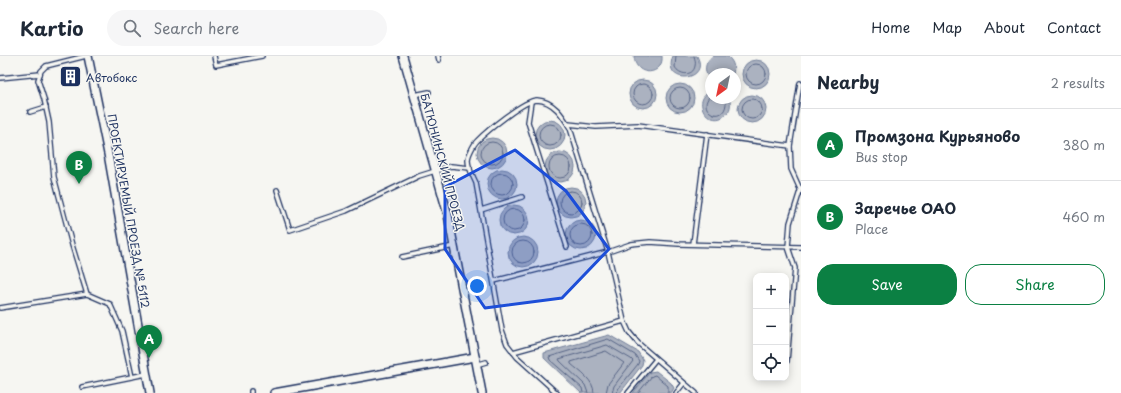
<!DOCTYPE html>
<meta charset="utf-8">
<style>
body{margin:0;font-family:"Playpen Sans",sans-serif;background:#f6f6f7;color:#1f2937}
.controls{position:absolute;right:12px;bottom:12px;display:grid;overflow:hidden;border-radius:8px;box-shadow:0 2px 10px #0003}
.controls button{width:36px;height:36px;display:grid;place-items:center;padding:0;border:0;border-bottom:1px solid #e0e1e3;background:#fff;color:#1f2937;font:20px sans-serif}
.compass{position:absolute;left:705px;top:12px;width:36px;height:36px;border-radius:50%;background:#fff;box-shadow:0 2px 10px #0003;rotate:213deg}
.you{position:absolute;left:477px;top:230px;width:14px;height:14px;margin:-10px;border:3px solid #fff;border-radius:50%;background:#1a73e8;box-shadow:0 0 0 6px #1a73e833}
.badge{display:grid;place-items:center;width:26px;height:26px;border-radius:50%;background:#0b8043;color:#fff;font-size:13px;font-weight:700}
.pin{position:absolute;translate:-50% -33px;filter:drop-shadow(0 1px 2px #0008)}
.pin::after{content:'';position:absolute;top:21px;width:14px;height:12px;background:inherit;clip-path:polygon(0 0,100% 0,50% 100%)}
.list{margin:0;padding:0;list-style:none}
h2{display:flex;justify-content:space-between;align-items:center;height:52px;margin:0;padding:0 16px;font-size:17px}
h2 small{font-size:13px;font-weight:400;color:#747a83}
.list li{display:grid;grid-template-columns:26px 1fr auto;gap:12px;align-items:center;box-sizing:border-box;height:72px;padding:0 16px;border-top:1px solid #e0e1e3}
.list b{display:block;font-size:15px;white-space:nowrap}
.list p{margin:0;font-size:13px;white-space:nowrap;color:#747a83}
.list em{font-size:13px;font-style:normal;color:#747a83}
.actions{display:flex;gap:8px;padding:12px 16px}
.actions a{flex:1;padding:9px 0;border:1px solid #0b8043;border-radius:16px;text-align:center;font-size:14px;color:#0b8043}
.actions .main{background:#0b8043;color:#fff}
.icon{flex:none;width:22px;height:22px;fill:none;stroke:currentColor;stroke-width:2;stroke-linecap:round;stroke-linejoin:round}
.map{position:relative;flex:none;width:801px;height:337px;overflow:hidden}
header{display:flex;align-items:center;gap:24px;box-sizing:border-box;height:56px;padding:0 20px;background:#fff;border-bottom:1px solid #e0e1e3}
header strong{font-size:19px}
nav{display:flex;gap:22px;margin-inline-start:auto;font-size:14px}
.search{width:280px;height:36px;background:#f6f6f7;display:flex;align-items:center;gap:10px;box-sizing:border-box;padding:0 14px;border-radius:22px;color:#747a83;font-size:15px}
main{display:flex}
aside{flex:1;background:#fff}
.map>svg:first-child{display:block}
.water{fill:#abb2c0;stroke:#717e99}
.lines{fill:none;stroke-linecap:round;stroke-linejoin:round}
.shore{stroke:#556385;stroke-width:1}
.lane-casing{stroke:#1b2f5e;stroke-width:6}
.street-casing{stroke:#1b2f5e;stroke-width:10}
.lane{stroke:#f6f6f2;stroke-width:3.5}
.street{stroke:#f6f6f2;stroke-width:7}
.marked{fill:#1d4ed8;fill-opacity:0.2;stroke:#1d4ed8;stroke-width:3;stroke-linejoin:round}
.labels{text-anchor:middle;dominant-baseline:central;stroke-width:3;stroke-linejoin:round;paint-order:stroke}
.poi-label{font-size:11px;fill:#1b2f5e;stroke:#f6f6f2;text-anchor:start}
.street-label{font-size:11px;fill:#1b2f5e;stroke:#f6f6f2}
</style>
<header>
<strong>Kartio</strong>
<div class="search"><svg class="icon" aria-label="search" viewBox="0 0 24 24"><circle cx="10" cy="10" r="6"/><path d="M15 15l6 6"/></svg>Search here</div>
<nav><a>Home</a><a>Map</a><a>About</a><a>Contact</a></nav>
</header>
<main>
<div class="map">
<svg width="801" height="337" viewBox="0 0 801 337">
<rect width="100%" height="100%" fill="#f6f6f2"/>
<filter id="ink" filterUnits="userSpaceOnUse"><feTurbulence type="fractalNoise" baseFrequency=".025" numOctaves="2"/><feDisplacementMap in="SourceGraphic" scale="8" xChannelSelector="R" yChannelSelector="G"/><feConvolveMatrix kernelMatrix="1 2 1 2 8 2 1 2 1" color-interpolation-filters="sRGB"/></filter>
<g filter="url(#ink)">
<!-- water -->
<g class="water">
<path d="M634 0H662C664 20 635 22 634 0Z"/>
<path d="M673 0H697C711 26 661 30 673 0Z"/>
<path d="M713 0H727C733 5 735 10 733 18H711V24C703 17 704 6 713 0Z"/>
<circle cx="756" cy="18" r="14"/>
<circle cx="643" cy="38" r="14"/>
<circle cx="680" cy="42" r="14"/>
<path d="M711 35V42H729C731 47 731 53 727 57 713 75 688 46 711 35Z"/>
<circle cx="752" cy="53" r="14"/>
<circle cx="550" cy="79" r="15"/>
<circle cx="492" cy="97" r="15"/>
<circle cx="560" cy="111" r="15"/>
<circle cx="502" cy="128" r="15"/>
<circle cx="571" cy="146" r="15"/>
<circle cx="514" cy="164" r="15"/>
<circle cx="581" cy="179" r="15"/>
<circle cx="523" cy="196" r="15"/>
<polygon points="609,279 638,296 643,304 642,309 620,337 581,337 544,302 544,297"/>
<polygon points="656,315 671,327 674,332 671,337 633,337 650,316"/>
</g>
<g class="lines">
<!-- shore -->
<g class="shore">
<path d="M676 0 675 11C679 19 693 21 695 10 696 7 695 3 694 0"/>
<circle cx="756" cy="18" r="10"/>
<circle cx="643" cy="38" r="10"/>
<circle cx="680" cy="42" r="10"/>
<path d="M711 39C693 55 729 72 726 42"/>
<circle cx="752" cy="53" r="10"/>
<circle cx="550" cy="79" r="11"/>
<circle cx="492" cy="97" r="11"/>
<circle cx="560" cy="111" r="11"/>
<circle cx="502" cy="128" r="11"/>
<circle cx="571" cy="146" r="11"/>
<circle cx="514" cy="164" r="11"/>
<circle cx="581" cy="179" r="11"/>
<circle cx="523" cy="196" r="11"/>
<polyline points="583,337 582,332 550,304 549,301 608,283 635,299 639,305 638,308 618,333 617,337"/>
<polyline points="588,337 585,329 560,305 559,303 607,289 631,303 633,305 614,330 612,337"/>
<path d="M594 337C594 324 580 316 571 308V306L606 295 624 307 608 328 606 337"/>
<polyline points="638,337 652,320 655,319 668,330 668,337"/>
</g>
<defs>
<g id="lane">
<polyline points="86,0 46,10 41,15 38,24 44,43 49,66 54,121 72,189 87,238"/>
<polyline points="214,0 216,9 262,0"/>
<polyline points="438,0 439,4"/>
<polyline points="0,22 40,18"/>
<polyline points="800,27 790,90 791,113 800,133"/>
<polyline points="414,39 429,36"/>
<polyline points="531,46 528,66 567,191"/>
<polyline points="30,56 46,51"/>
<polyline points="568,68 596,71 638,69 790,90"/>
<polyline points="277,134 290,174 346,155 419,120 451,110 470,112"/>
<polyline points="481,154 522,141"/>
<polyline points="693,188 707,78"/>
<polyline points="402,201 454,190"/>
<polyline points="494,225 608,196 631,188 650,186 679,188 801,191"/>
<polyline points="0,252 87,238 110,248 122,275 132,321"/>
<polyline points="513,296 624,265"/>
<polyline points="787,305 795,212 788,191 790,167 801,132"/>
<polyline points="476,309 486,306"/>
<polyline points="82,331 146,318"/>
<polyline points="251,335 251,337"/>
<path d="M557 337 517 301 507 288 502 274 476 127C473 120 468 112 468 104 468 99 474 88 477 85 487 75 524 44 537 44 554 45 563 60 570 72L608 196 624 265 629 276 638 287 696 337"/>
<polyline points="628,337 656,303"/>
<polyline points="676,337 684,327"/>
</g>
<g id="street">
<polyline points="88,0 108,98 150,337"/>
<polyline points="403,0 448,159 482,337"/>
<polyline points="274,337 475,301"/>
</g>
</defs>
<!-- lane casing -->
<use href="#lane" class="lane-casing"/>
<!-- street casing -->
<use href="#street" class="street-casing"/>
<!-- lane -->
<use href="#lane" class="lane"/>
<!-- street -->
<use href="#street" class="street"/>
</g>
</g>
<!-- marked area -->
<path class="marked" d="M515 94 566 135 609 193 562 242 485 252 445 193V131Z"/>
<!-- icons -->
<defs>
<symbol id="building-square" viewBox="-11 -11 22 22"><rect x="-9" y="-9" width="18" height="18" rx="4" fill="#1b2f5e" stroke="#f6f6f2"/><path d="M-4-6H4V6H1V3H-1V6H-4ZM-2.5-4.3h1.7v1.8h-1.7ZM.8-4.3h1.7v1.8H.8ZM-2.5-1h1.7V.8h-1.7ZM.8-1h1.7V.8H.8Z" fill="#fff"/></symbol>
</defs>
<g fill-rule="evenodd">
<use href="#building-square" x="58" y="8" width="25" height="25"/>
</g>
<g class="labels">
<!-- poi labels -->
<g class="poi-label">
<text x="86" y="21">Автобокс</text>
</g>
<!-- street labels -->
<g class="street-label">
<text transform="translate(443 106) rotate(75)">БАТЮНИНСКИЙ ПРОЕЗД</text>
<text transform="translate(129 155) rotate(80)">ПРОЕКТИРУЕМЫЙ ПРОЕЗД № 5112</text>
</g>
</g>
</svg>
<div class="controls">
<button>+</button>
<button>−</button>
<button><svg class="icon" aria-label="locate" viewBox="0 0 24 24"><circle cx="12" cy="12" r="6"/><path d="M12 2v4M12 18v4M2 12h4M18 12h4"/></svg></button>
</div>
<svg class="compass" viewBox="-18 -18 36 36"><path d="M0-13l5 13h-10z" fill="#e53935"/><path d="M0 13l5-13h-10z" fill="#747a83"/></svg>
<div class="you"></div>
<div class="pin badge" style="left:149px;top:302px">A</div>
<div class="pin badge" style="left:79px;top:128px">B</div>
</div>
<aside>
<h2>Nearby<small>2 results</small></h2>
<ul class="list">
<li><span class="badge">A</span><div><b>Промзона Курьяново</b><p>Bus stop</p></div><em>380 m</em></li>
<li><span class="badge">B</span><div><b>Заречье ОАО</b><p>Place</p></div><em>460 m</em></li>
</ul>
<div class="actions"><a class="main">Save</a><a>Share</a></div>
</aside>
</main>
